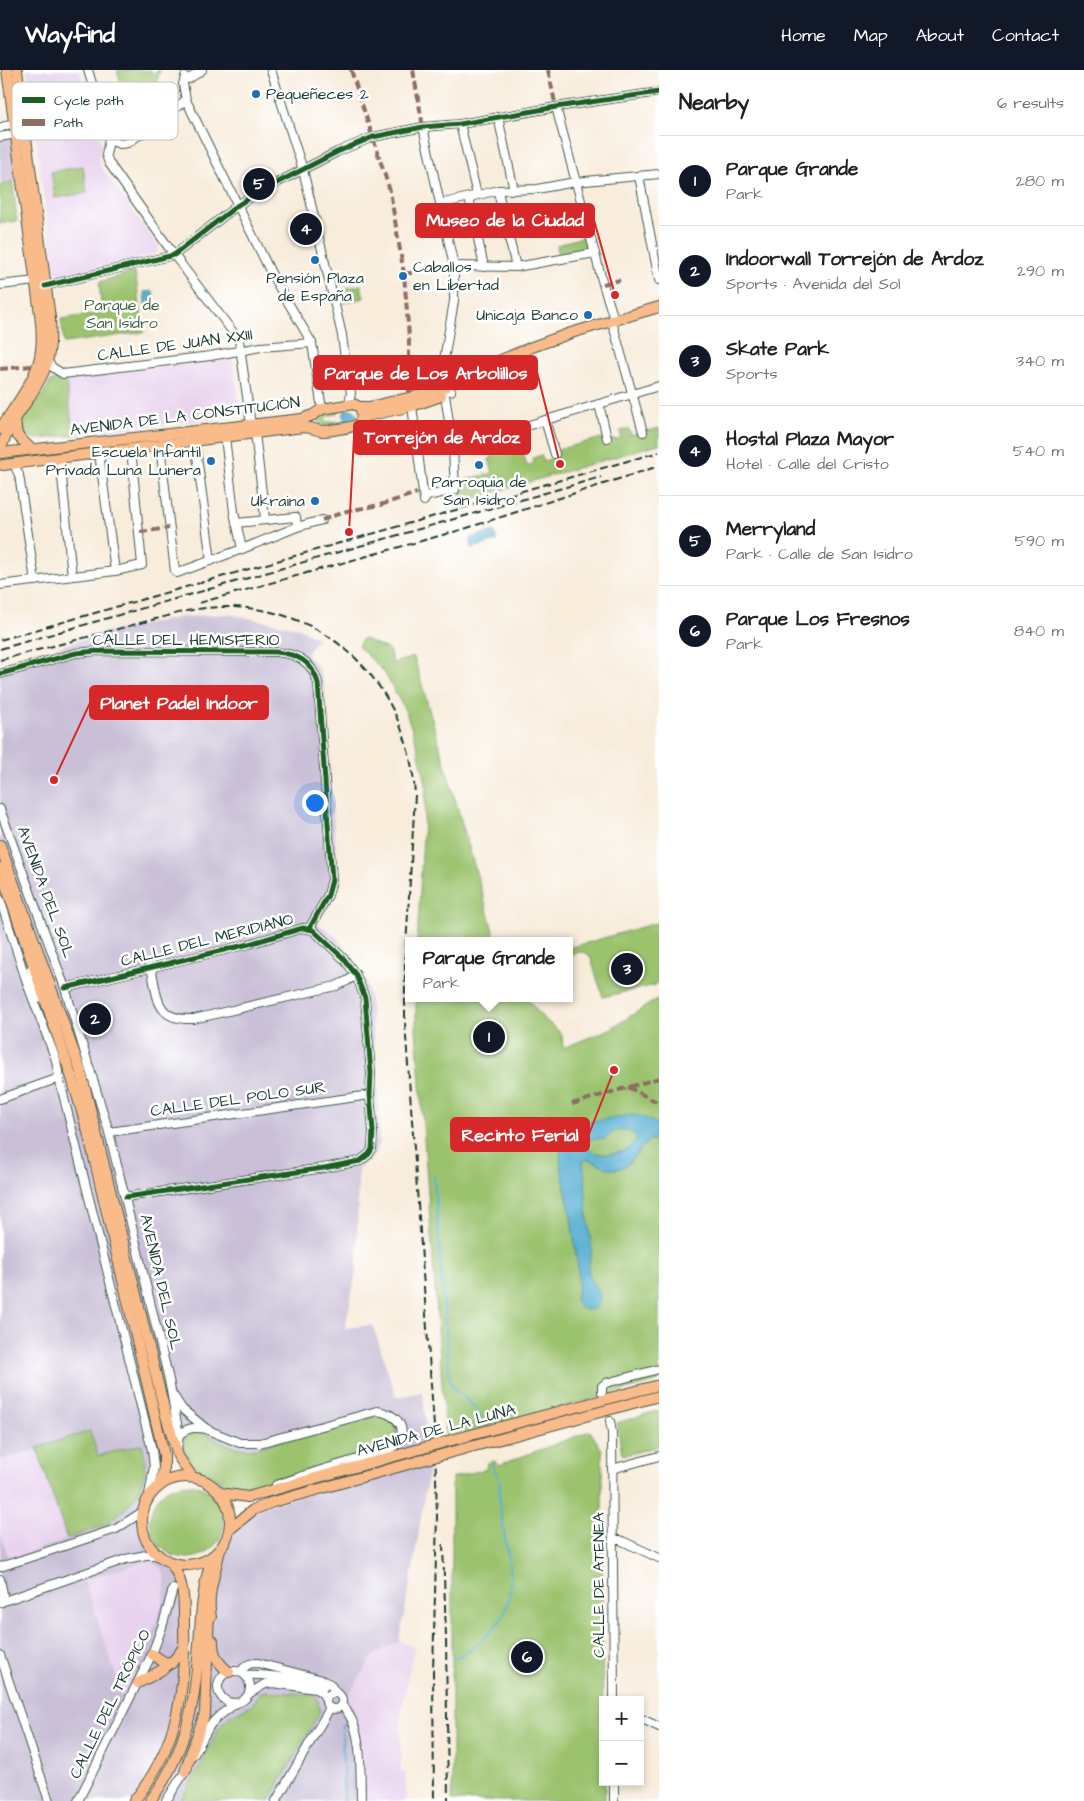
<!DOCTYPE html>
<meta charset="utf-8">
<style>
body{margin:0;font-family:"Architects Daughter",sans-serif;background:#f2f2f2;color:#202124}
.controls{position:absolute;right:15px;bottom:15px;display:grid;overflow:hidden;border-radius:0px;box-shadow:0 2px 8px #0003}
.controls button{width:45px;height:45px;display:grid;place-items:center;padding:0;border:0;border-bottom:1px solid #e0e0e0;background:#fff;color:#202124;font:25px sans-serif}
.you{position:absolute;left:314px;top:732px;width:18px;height:18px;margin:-12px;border:4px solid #fff;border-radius:50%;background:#1a73e8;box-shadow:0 0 0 8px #1a73e833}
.badge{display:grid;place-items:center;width:32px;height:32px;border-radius:50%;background:#111827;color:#fff;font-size:16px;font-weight:700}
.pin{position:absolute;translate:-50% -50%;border:2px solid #fff;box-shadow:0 1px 5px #0006}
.popup{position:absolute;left:405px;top:867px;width:168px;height:65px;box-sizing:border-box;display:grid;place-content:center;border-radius:0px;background:#fff;filter:drop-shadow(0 1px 4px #0005);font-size:16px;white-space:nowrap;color:#757577}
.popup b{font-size:19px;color:#202124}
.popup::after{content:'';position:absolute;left:50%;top:100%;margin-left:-10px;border:10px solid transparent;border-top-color:#fff}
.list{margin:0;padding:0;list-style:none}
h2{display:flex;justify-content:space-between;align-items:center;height:65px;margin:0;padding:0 20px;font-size:21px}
h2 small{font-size:16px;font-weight:400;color:#757577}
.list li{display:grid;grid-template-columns:32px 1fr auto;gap:15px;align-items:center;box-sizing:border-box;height:90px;padding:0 20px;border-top:1px solid #e0e0e0}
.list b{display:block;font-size:19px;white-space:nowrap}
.list p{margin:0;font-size:16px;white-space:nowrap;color:#757577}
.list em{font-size:16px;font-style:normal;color:#757577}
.map{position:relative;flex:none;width:659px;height:1731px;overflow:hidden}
header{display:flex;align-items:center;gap:30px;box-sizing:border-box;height:70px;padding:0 25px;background:#111827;color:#fff}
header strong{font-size:24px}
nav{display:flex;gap:28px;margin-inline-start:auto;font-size:18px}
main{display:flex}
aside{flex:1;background:#fff}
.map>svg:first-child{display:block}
.built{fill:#e8d2ee}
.industrial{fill:#c9bfd7;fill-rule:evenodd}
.green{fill:#9bc36e;stroke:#5d8051}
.water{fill:#54aed2;stroke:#3a7683;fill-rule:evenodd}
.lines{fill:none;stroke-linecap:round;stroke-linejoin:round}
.stream{stroke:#54aed2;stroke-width:2}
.minor-casing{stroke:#40574d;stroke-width:10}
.major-casing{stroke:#40574d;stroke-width:12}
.minor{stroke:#fff;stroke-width:8}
.major{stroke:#fabb8b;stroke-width:10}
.rail{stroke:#1f3d34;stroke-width:2;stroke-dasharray:8 4;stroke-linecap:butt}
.major-bridge-casing{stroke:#40574d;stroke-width:12;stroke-linecap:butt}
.major-bridge{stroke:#fabb8b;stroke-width:10}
.quiet{stroke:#8d6e63;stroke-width:4;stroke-dasharray:8 4;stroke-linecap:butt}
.cycleway-casing{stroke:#fff;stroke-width:8}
.cycleway{stroke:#1b5e20;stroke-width:5}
.poi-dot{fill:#1f6fb2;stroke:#fff;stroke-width:2}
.labels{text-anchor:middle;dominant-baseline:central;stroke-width:5;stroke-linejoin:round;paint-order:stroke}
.poi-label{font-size:16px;fill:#1f3d34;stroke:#fff;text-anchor:end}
.park-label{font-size:16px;fill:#446545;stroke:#fff}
.street-label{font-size:16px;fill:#1f3d34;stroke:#fff}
.key{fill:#fff;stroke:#bcc5c2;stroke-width:1}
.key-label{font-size:14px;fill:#1f3d34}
.leader{fill:none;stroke:#d62828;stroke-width:2}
.callout-dot{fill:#d62828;stroke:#fff;stroke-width:2}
.callout{fill:#d62828;stroke:#d62828;stroke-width:2}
.callout-label{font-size:18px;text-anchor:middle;font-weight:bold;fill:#fff}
</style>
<header>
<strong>Wayfind</strong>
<nav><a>Home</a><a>Map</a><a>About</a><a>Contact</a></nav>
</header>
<main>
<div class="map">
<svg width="659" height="1731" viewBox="0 0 659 1731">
<rect width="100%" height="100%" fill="#fff"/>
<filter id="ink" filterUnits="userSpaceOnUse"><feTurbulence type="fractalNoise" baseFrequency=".02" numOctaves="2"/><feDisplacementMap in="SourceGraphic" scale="10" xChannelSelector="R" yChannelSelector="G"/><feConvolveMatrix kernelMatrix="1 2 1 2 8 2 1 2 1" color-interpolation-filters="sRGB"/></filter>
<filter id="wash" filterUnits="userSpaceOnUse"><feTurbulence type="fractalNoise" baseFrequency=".0096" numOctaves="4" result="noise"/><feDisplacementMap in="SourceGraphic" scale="20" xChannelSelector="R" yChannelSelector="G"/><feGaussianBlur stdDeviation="1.12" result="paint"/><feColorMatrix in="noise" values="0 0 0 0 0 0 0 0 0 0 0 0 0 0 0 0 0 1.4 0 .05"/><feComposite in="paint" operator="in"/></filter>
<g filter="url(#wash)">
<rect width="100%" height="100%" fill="#f8ecdb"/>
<!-- built -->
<g class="built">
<polygon points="27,0 79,0 102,76 98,87 100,96 159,177 156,184 64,207 54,201"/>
<polygon points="233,288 240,345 80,365 72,355 66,310"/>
<polygon points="37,1378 67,1469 8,1489 0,1463 0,1390"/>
<polygon points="150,1490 162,1499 165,1508 165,1520 162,1534 151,1568 123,1628 84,1510"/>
<polygon points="399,1571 414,1577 401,1642 401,1702 406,1702 406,1731 355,1731 354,1675 348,1652 356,1647 348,1626 374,1585"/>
</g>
<!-- industrial -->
<g class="industrial">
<polygon points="15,52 22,110 0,118 0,58"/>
<path d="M228 544 299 558 317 568 306 584 318 597 324 615 338 814 334 829 318 853 319 855 327 859 340 871 355 890 367 913 370 932 378 1024 379 1072 376 1082 367 1092 358 1099 357 1198 345 1258 373 1255 396 1327 423 1322 427 1373 248 1427 220 1423 213 1416 203 1410 192 1407 184 1396 81 1002 72 1005 164 1385 160 1414 149 1425 142 1442V1462L146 1472 152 1481 164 1490 171 1493 178 1504 185 1576 171 1666 134 1731H0V1463L9 1489 67 1469 37 1379 0 1390V596L103 563 183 547ZM150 1490 162 1499 165 1508V1520L162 1534 151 1568 123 1627 84 1510Z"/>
<polygon points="419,1391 429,1397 412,1504 399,1571 374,1585 348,1626 356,1647 348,1652 354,1675 355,1731 150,1731 183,1670 220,1479 226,1470 230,1459 253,1440"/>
</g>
<!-- green -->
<g class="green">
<polygon points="117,0 151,0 152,3 160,0 155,21 150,14 104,27 101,19 121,13"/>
<polygon points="83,96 87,123 55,128 51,102"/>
<polygon points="13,111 17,151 0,154 0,116"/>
<polygon points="585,166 588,180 559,187 557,175"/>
<polygon points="135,202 144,262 64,273 61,249 102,243 99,212"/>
<polygon points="361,215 364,228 343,233 340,220"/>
<polygon points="60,307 66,310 72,355 80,365 38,369 27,367 22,359 23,350 41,327 50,312"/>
<polygon points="340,340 336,344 325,347 325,352 337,351 341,354 323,356 319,353 318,348 321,344"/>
<polygon points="659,358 659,374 461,432 460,411 493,403 489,389 493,387 490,377 519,368 527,396 534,393 533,388 541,385 543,391 551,389 560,379 602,368 615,370 621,368 620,361 629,359 631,365"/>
<polygon points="363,568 389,580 393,593 414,587 496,871 417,871 426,714 417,675 406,642 384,602 358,576"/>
<path d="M659 852V869L658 864 657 866 659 875V912L655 915 603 927 590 886C583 879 577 883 569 886V878Z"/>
<polygon points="416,928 527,928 542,947 562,964 563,978 610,959 659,928 659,1311 446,1368 416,960"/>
<polygon points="659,1340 659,1376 626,1385 622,1384 617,1353"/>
<path d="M382 1346 393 1351 397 1359 394 1370 387 1377 245 1418C228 1419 226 1414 212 1406 207 1403 202 1402 197 1400 184 1394 182 1378 184 1365 201 1355 212 1369 228 1375 236 1378 244 1379 252 1379L372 1347Z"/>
<path d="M90 1361 98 1386 142 1374C150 1409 140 1431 110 1450V1453L67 1469 37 1378Z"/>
<polygon points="590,1361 602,1380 603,1712 605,1712 605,1731 452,1731 452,1408 486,1399 487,1393 495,1391 499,1395"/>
<circle cx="187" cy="1451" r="37"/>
<polygon points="264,1621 314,1625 317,1628 320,1642 269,1731 180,1731 201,1694 219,1657 230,1646 253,1634 261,1622"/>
</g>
<!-- water -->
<g class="water">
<polygon points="153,221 155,234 145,235 144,222"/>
<circle cx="350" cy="346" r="7"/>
<polygon points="494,461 497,471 472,478 470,468"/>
<path d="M632 1045 641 1046 659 1055V1070H650C637 1079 630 1102 610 1099 603 1097 596 1092 588 1089L583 1092 585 1106 587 1142 592 1179 588 1199 590 1209 598 1220 600 1228 599 1233 595 1238 588 1240 582 1239 578 1235 575 1230 578 1216V1200L571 1148 560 1091 561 1068 566 1057 576 1053ZM621 1060H627L636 1066V1070L629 1079C618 1084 597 1088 588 1078L590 1069H605L614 1062Z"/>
</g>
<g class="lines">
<!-- stream -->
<g class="stream">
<path d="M434 1107 450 1312C456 1326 474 1330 481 1348"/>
<polyline points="454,1588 466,1583 480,1572 498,1554 504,1545 509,1528 511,1504 499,1432 500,1411 492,1394"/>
<polyline points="342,1654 344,1731"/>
</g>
</g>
</g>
<g filter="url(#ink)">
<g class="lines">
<defs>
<g id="minor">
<polyline points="88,0 109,70 106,85 109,93 174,185 239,270 251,355"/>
<polyline points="271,0 303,100 342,265 345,289 344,296 347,301 351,323 349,334"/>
<polyline points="185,7 183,14 186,30 273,207 312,273 316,300"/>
<polyline points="185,7 189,9 202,0"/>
<polyline points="556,37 603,214 614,249"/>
<polyline points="498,47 514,120"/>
<polyline points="460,54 477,125"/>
<polyline points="423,57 454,196 454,231 444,290 445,317 451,321"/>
<polyline points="0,58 15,52"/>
<polyline points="0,67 16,64"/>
<polyline points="109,70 120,74 128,73 186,30"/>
<polyline points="639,106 659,210"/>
<polyline points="499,120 499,126 516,197"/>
<polyline points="469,127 484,197"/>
<polyline points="440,134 499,120 537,119 575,112 659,104"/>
<polyline points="454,196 516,197 595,183"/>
<polyline points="0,215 36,211"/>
<polyline points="45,216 174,185 238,135 257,123 337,82 373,67 423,57 460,54 556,37 659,22"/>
<polyline points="613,255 643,362"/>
<polyline points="47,291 52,297 63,304 210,286 261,277 312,273"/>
<polyline points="599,334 607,368"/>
<polyline points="412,336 424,430"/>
<polyline points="322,339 316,300 344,296"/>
<polyline points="545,350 555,384"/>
<polyline points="255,363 265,449"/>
<polyline points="225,367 234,442 242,479 297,457 322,450"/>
<polyline points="195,371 211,491"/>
<polyline points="160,376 175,501 177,503 242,479"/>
<polyline points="453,378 659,316"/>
<polyline points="99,383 115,501"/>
<polyline points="60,388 72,506"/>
<polyline points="14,394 19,405 35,511"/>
<polyline points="424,431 427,426 455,420 453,378 445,325 440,320"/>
<polyline points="236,453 296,447 297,457"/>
<polyline points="0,515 115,501 142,495 131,379"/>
<path d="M0 604 76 583 97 581 276 582C297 584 312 591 318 613L332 810 328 825 309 859"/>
<polyline points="0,739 65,918 109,1062 169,1310 179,1365 177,1380"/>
<polyline points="0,829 27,913 56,990 59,1008 152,1380 154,1397 149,1425"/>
<path d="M151 897C158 928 155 951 194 949L336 916 347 911 356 905"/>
<polyline points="31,899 38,929"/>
<polyline points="65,918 249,874 303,858 313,860 344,889 356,905 365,928 371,1003 370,1025 373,1061 372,1079 369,1084 360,1091 324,1098 126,1127"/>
<polyline points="0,1029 59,1008"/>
<polyline points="109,1062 370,1025"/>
<polyline points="602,1322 602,1316 606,1313 659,1299"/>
<path d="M173 1325 182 1339 208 1360 240 1373H260L377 1341C401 1345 411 1363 391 1379L321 1400 276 1415"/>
<polyline points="610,1351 612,1363 614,1630"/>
<path d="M179 1365C188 1357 195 1357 207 1359"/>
<polyline points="612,1399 659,1386"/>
<polyline points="613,1470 620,1470 659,1488"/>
<polyline points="0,1497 116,1459 142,1442"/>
<polyline points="0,1509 3,1524 0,1533"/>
<polyline points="1,1532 126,1489 146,1485 157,1485"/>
<polyline points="0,1585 49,1731"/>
<circle cx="234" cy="1617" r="16"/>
<path d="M241 1602C245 1595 249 1593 258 1593L319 1609 330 1614 336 1623"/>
<path d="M246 1605C264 1604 309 1610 324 1617"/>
<polyline points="250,1623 265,1614 273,1613 316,1619 322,1623 326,1629"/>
<circle cx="334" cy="1631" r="8"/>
<path d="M341 1635C364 1655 360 1703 361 1731"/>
<polyline points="640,1648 659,1657"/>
<polyline points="194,1684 210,1655 219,1646 236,1633"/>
<polyline points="614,1712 614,1731"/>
<polyline points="78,1731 152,1584 162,1557 173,1519"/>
<polyline points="166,1731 188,1697"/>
<polyline points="276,1731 330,1638"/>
</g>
<g id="major">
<polyline points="362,347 412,336 441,326"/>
<polyline points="15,349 17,365 31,379"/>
<path d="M0 359C14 338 35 311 40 287 43 273 42 259 40 244L7 0"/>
<path d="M0 382C8 352 32 329 44 301 51 285 51 265 50 248L17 0"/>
<polyline points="1,383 302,349 313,345 322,339 353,334 360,337 369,337 434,322 445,317 458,308 532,277 571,263 659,237"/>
<path d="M3 395 303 357C311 357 315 360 322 361 327 361 333 360 338 359 353 357 367 356 360 337"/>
<polyline points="0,775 81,1002 166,1346 178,1386 192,1407"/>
<polyline points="0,798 71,1005 88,1062 164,1385 164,1398 160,1414"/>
<polyline points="452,1370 659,1315"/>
<polyline points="452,1382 659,1326"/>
<circle cx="186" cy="1451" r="44"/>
<polyline points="220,1423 248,1427 420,1379"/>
<polyline points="230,1459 253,1440 273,1432 419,1391"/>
<path d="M211 1547C206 1526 216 1500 220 1479"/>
<path d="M213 1571C213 1586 218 1593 229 1602"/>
<polyline points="152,1584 164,1592 172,1593"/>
<path d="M138 1613C156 1604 174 1595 184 1576"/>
<polyline points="185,1701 205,1643 209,1541"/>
<path d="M134 1731C177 1678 186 1622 184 1555 184 1532 185 1513 171 1493"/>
<path d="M150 1731C177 1696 192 1651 196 1607 201 1566 199 1528 212 1487"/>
</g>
</defs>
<!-- minor casing -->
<use href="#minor" class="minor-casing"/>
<!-- major casing -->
<use href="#major" class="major-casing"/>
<!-- minor -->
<use href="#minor" class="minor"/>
<!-- major -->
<use href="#major" class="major"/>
<!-- rail -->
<g class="rail">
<polyline points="199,533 464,459 659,396"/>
<polyline points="0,570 659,382"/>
<polyline points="0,579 601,407"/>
<path d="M0 590 186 541C310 517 408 603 415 725L405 894V953L435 1370 437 1446 433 1602 434 1731"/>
<polyline points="443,1474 446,1567 448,1731"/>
</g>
<defs>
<g id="major-bridge">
<polyline points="420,1379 452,1370"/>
<polyline points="419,1391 452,1382"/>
</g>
</defs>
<!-- major-bridge casing -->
<use href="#major-bridge" class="major-bridge-casing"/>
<!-- major-bridge -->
<use href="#major-bridge" class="major-bridge"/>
<!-- quiet -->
<g class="quiet">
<polyline points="351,0 390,121 404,204 409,267 409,323"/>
<polyline points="413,0 423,57 427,57"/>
<polyline points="548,0 556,37"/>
<polyline points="404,204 454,196"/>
<polyline points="603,214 620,210"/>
<polyline points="0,299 31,296"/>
<polyline points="322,450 347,441 380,435 417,423"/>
<polyline points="140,462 169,458"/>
<polyline points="628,1017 659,1033"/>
<polyline points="572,1034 659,1008"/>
</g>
<defs>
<g id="cycleway">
<polyline points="45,216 174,185 238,135 257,123 337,82 373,67 423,57 460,54 556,37 659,22"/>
<path d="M0 604 76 583 97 581 276 582C297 584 312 591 318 613L332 810 328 825 309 859"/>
<polyline points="65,918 249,874 303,858 313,860 344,889 356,905 365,928 371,1003 370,1025 373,1061 372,1079 369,1084 360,1091 324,1098 126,1127"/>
</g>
</defs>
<!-- cycleway casing -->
<use href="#cycleway" class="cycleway-casing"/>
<!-- cycleway -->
<use href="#cycleway" class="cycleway"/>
</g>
</g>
<!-- markers -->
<g class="poi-dot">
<circle cx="256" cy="24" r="5"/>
<circle cx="315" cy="190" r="5"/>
<circle cx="403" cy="206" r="5"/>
<circle cx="588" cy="245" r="5"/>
<circle cx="211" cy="391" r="5"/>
<circle cx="479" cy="395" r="5"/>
<circle cx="315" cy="431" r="5"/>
</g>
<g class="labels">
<!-- poi labels -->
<g class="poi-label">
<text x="266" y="24" text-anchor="start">Pequeñeces 2</text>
<text x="413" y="197" text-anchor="start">Caballos<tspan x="413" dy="18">en Libertad</tspan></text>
<text x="315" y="208" text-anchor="middle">Pensión Plaza<tspan x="315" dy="18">de España</tspan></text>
<text x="578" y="245">Unicaja Banco</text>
<text x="201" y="382">Escuela Infantil<tspan x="201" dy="18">Privada Luna Lunera</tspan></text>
<text x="479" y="412" text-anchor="middle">Parroquia de<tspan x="479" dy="18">San Isidro</tspan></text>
<text x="305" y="431">Ukraina</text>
</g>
<!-- park labels -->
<g class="park-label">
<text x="122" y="235">Parque de<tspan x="122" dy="18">San Isidro</tspan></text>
</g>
<!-- street labels -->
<g class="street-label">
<text transform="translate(175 275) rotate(-8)">CALLE DE JUAN XXIII</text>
<text transform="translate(185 346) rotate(-7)">AVENIDA DE LA CONSTITUCIÓN</text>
<text x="186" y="570">CALLE DEL HEMISFERIO</text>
<text transform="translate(46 822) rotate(70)">AVENIDA DEL SOL</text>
<text transform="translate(207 870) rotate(-14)">CALLE DEL MERIDIANO</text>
<text transform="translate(238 1029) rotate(-8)">CALLE DEL POLO SUR</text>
<text transform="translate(161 1212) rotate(77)">AVENIDA DEL SOL</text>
<text transform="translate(436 1360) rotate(-15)">AVENIDA DE LA LUNA</text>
<text transform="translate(599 1515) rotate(-90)">CALLE DE ATENEA</text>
<text transform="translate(110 1634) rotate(-64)">CALLE DEL TRÓPICO</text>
</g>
</g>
<!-- legend -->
<rect x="12" y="12" width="166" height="58" rx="8" class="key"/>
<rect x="22" y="27" width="23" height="6" fill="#1b5e20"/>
<rect x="22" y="49" width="23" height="7" fill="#8d6e63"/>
<g class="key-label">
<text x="54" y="35">Cycle path</text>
<text x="54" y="57">Path</text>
</g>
<!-- callouts -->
<path class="leader" d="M615 225L594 150M560 394L537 302M349 462L354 367M54 710L90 633M614 1000L589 1064"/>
<g class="callout-dot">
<circle cx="615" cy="225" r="5"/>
<circle cx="560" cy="394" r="5"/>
<circle cx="349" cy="462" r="5"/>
<circle cx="54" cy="710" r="5"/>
<circle cx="614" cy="1000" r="5"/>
</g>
<g class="callout">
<rect x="416" y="134" width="178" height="33" rx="5"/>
<rect x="314" y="286" width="223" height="33" rx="5"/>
<rect x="354" y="351" width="176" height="33" rx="5"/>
<rect x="90" y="616" width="178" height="33" rx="5"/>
<rect x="451" y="1048" width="138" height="33" rx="5"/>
</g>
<g class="callout-label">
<text x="505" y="156">Museo de la Ciudad</text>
<text x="426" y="309">Parque de Los Arbolillos</text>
<text x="442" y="373">Torrejón de Ardoz</text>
<text x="179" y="639">Planet Padel Indoor</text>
<text x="520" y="1071">Recinto Ferial</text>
</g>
</svg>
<div class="controls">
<button>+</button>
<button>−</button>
</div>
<div class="you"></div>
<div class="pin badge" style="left:489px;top:967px">1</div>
<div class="popup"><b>Parque Grande</b>Park</div>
<div class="pin badge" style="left:95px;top:949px">2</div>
<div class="pin badge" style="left:627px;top:899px">3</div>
<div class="pin badge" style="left:306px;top:159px">4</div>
<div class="pin badge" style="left:259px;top:114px">5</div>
<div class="pin badge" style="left:527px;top:1587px">6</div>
</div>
<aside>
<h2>Nearby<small>6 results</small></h2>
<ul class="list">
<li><span class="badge">1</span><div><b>Parque Grande</b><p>Park</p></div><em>280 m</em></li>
<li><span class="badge">2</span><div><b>Indoorwall Torrejón de Ardoz</b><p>Sports · Avenida del Sol</p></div><em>290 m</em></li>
<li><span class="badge">3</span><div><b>Skate Park</b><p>Sports</p></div><em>340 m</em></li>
<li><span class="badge">4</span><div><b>Hostal Plaza Mayor</b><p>Hotel · Calle del Cristo</p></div><em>540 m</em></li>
<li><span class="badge">5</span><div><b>Merryland</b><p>Park · Calle de San Isidro</p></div><em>590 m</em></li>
<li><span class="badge">6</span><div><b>Parque Los Fresnos</b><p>Park</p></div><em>840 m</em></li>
</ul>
</aside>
</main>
